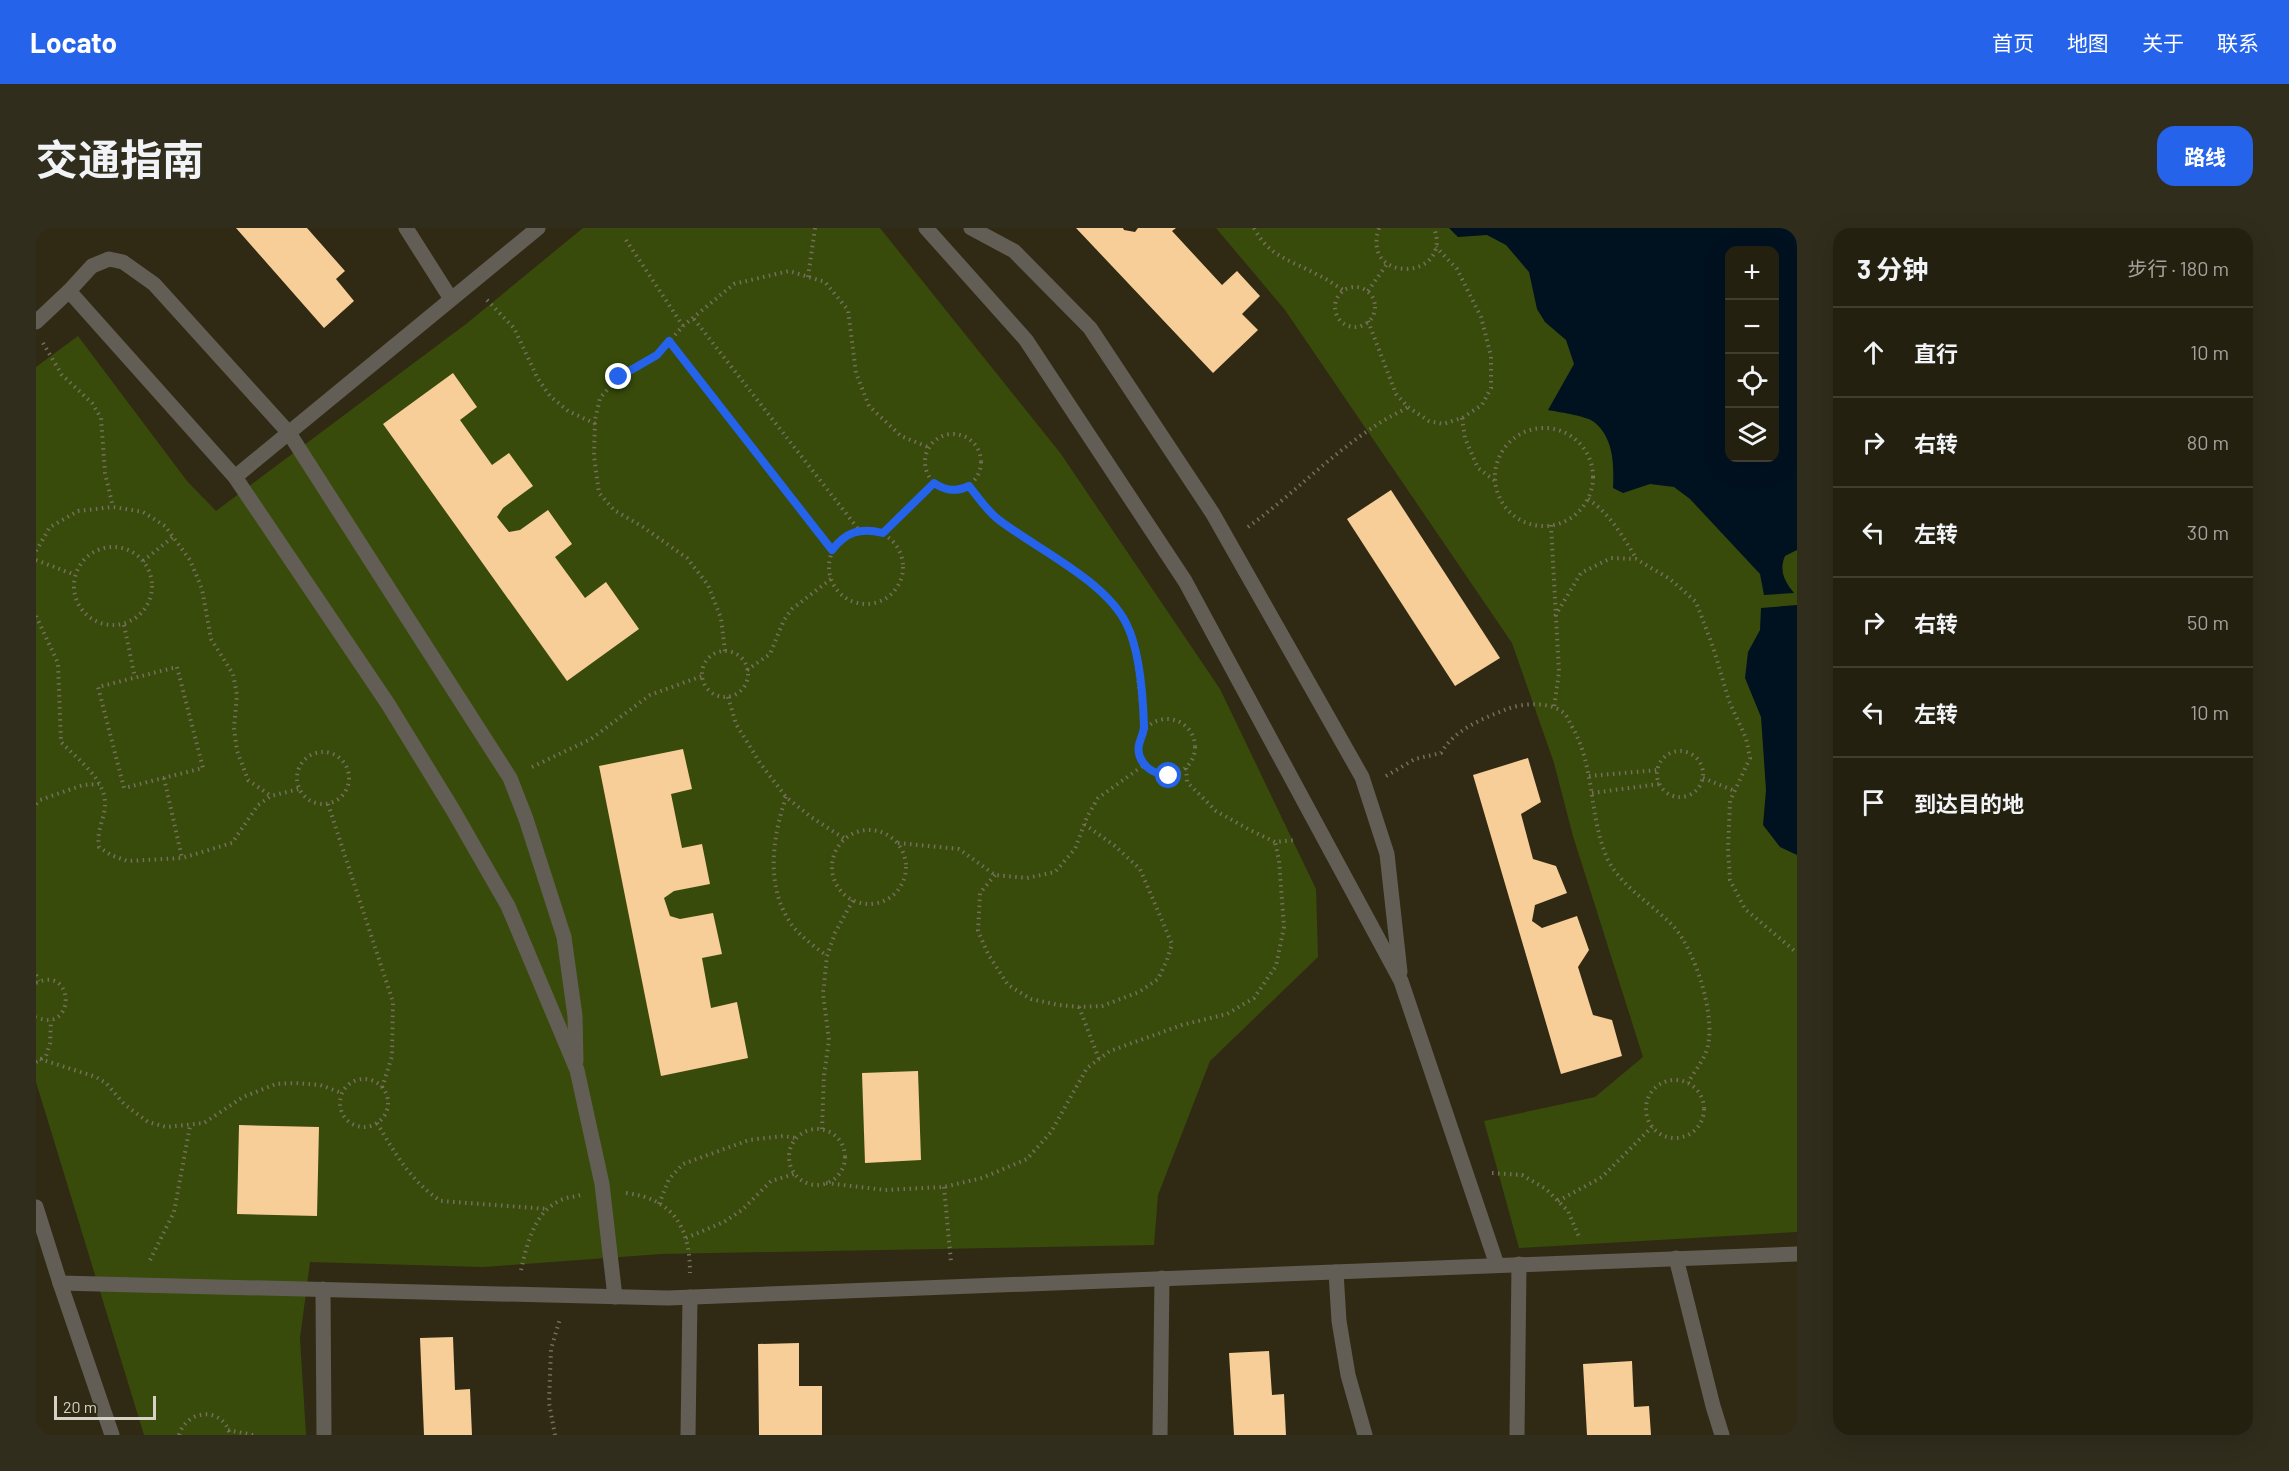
<!DOCTYPE html>
<html lang="zh">
<meta charset="utf-8">
<style>
body{margin:0;font-family:Barlow,"Noto Sans SC",sans-serif;background:#302d1d;color:#f1f3f6}
.controls{position:absolute;right:18px;top:18px;display:grid;overflow:hidden;border-radius:12px;box-shadow:0 6px 24px #0002}
.controls button{width:54px;height:54px;display:grid;place-items:center;padding:0;border:0;border-bottom:2px solid #413e2f;background:#24200f;color:#f1f3f6;font:30px sans-serif}
.scale{position:absolute;left:18px;bottom:15px;width:102px;box-sizing:border-box;padding-left:6px;border:3px solid #d5d2c5;border-top:0;font-size:16px;line-height:21px;white-space:nowrap;color:#d5d2c5;-webkit-text-stroke:4px #302a14;paint-order:stroke}
.stop{position:absolute;width:18px;height:18px;margin:-14px;border:4px solid #2563eb;border-radius:50%;background:#fff}
.stop.end{background:#2563eb;border-color:#fff;box-shadow:0 2px 6px #0008}
.list{margin:0;padding:0;list-style:none}
h2{display:flex;justify-content:space-between;align-items:center;height:78px;margin:0;padding:0 24px;font-size:26px}
h2 small{font-size:20px;font-weight:400;color:#a3a39e}
.list li{display:grid;grid-template-columns:39px 1fr auto;gap:18px;align-items:center;box-sizing:border-box;height:90px;padding:0 24px;border-top:2px solid #413e2f}
.list b{display:block;font-size:22px;white-space:nowrap}
.list em{font-size:20px;font-style:normal;color:#a3a39e}
.icon{flex:none;width:33px;height:33px;fill:none;stroke:currentColor;stroke-width:2;stroke-linecap:round;stroke-linejoin:round}
.map{position:relative;flex:none;width:1761px;height:1207px;overflow:hidden;border-radius:18px}
header{display:flex;align-items:center;gap:36px;box-sizing:border-box;height:84px;padding:0 30px;background:#2563eb;color:#fff}
header strong{font-size:28px}
nav{display:flex;gap:33px;margin-inline-start:auto;font-size:21px}
.intro{display:flex;align-items:center;justify-content:space-between;box-sizing:border-box;height:144px;padding:0 36px}
h1{margin:0;font-size:42px}
.button{padding:15px 27px;border-radius:18px;background:#2563eb;color:#fff;font-size:21px;font-weight:700}
main{display:flex;gap:36px;padding:0 36px}
aside{flex:1;background:#24200f;border-radius:18px;box-shadow:0 6px 24px #0002}
.map>svg:first-child{display:block}
.green{fill:#384b0b;fill-rule:evenodd}
.water{fill:#001120;fill-rule:evenodd}
.building{fill:#f7cd98}
.lines{fill:none;stroke-linecap:round;stroke-linejoin:round}
.path{stroke:#75705e;stroke-width:4;stroke-dasharray:1.5 4.5;stroke-linecap:butt}
.lane{stroke:#635e55;stroke-width:15}
.route{stroke:#2563eb;stroke-width:8}
</style>
<header>
<strong>Locato</strong>
<nav><a>首页</a><a>地图</a><a>关于</a><a>联系</a></nav>
</header>
<div class="intro"><h1>交通指南</h1><a class="button">路线</a></div>
<main>
<div class="map">
<svg width="1761" height="1207" viewBox="0 0 1761 1207">
<rect width="100%" height="100%" fill="#302a14"/>
<!-- green -->
<g class="green">
<polygon points="547,0 844,0 1025,226 1184,461 1280,661 1282,729 1174,833 1122,967 1118,1017 625,1026 447,1039 274,1034 264,1110 270,1207 108,1207 0,854 0,139 42,108 151,253 180,283 430,96"/>
<path d="M1180 0H1761V1004L1483 1020 1448 893 1559 869 1607 829 1537 608 1518 535 1476 415 1249 82ZM1694 22H1738V230H1694Z"/>
</g>
<!-- water -->
<g class="water">
<path d="M1413 0H1761V322L1749 328C1743 342 1748 353 1758 365L1728 367 1724 346 1654 271 1638 259 1614 256 1587 265 1577 260C1578 237 1578 210 1558 194 1551 188 1522 184 1512 182L1538 136 1530 112 1509 94 1501 81 1493 44 1470 17 1451 7 1422 9ZM1738 22V230H1694V22Z"/>
<polygon points="1761,377 1761,627 1744,619 1727,597 1730,562 1725,489 1709,450 1712,424 1724,402 1725,380"/>
</g>
<!-- building -->
<g class="building">
<polygon points="200,0 271,0 309,43 300,51 318,73 288,100"/>
<polygon points="1040,0 1087,0 1088,2 1099,4 1102,0 1140,0 1136,3 1186,57 1201,43 1224,68 1206,86 1222,102 1177,145"/>
<polygon points="417,145 441,179 424,192 456,237 473,225 497,258 467,280 461,289 473,304 484,302 512,282 536,316 519,329 549,370 570,354 603,401 531,453 347,196"/>
<polygon points="1355,262 1464,430 1419,458 1311,291"/>
<polygon points="647,521 656,561 635,566 646,620 666,616 674,656 638,663 628,670 634,688 644,691 677,685 686,726 666,730 675,780 701,774 712,830 625,848 563,538"/>
<polygon points="1492,530 1505,574 1485,586 1497,631 1520,638 1531,665 1499,677 1496,693 1506,700 1541,688 1553,722 1542,739 1557,787 1576,792 1586,828 1525,846 1437,547"/>
<polygon points="882,843 885,932 829,935 826,845"/>
<polygon points="203,897 283,899 281,988 201,986"/>
<polygon points="417,1109 419,1162 434,1161 436,1207 388,1207 384,1110"/>
<polygon points="763,1115 763,1158 786,1158 786,1207 723,1207 722,1116"/>
<polygon points="1233,1123 1236,1167 1248,1166 1250,1207 1198,1207 1193,1125"/>
<polygon points="1596,1133 1598,1179 1613,1178 1615,1207 1551,1207 1547,1136"/>
</g>
<g class="lines">
<!-- path -->
<g class="path">
<path d="M1218 0C1233 29 1255 32 1282 47 1291 51 1299 57 1307 62"/>
<path d="M1343 0C1324 57 1418 52 1398 0"/>
<polyline points="590,12 647,98"/>
<polyline points="772,49 779,0"/>
<circle cx="1319" cy="79" r="20"/>
<polyline points="1332,63 1351,36"/>
<polyline points="451,72 478,100 502,151 514,168 532,183 560,196"/>
<polyline points="658,91 823,302"/>
<polyline points="1332,93 1360,166 1372,179 1393,193 1407,196 1426,190 1446,177 1455,160 1455,128 1445,89 1421,41 1400,19"/>
<polyline points="633,113 796,322"/>
<polyline points="7,115 26,147 56,175 65,190 69,245 77,279"/>
<polyline points="1426,190 1429,210 1442,240 1459,253"/>
<circle cx="1508" cy="249" r="49"/>
<circle cx="917" cy="234" r="28"/>
<polyline points="933,258 961,290 1071,367 1090,395 1099,422 1108,502"/>
<path d="M1552 271C1574 286 1586 307 1600 330"/>
<polyline points="1515,297 1523,444 1518,480"/>
<path d="M1212 299C1255 268 1292 229 1336 200 1347 192 1360 186 1372 179"/>
<circle cx="830" cy="339" r="37"/>
<polyline points="847,305 898,255"/>
<circle cx="77" cy="358" r="39"/>
<polyline points="0,323 14,299 42,283 77,279 107,284 129,298 154,332 166,361 175,411 197,446 201,467 198,500 201,523 206,536 212,552 235,568"/>
<polyline points="0,332 39,347"/>
<polyline points="107,333 137,309"/>
<path d="M0 388 22 435 25 514C40 530 67 549 69 573 70 590 60 600 63 619L75 627 91 633 146 630 196 615 222 577 235 568 263 561"/>
<polyline points="1519,388 1545,345 1575,330 1600,331 1634,351 1660,374 1677,419 1693,473 1710,510 1714,530 1694,573 1692,621 1694,652 1709,681 1761,725"/>
<polyline points="88,397 99,450"/>
<polyline points="689,423 685,390 672,357 651,330 607,299 578,282 563,265 558,228 559,192 564,170 583,149 621,127 647,98 698,56 753,43 789,54 812,82 820,145 833,178 865,208 892,219"/>
<circle cx="689" cy="446" r="23"/>
<polygon points="141,439 167,540 88,560 62,459"/>
<polyline points="711,442 734,426 748,392 756,381 795,351"/>
<polyline points="692,469 700,496 724,535 750,569 775,589 809,611"/>
<circle cx="1131" cy="519" r="28"/>
<circle cx="1644" cy="546" r="23"/>
<circle cx="287" cy="550" r="26"/>
<polyline points="496,539 555,511 614,467 666,448"/>
<polyline points="1150,540 1151,554 1180,583 1212,601 1239,614 1260,612"/>
<path d="M1350 548 1379 531 1405 525C1419 501 1446 491 1471 481 1488 475 1513 473 1528 485 1531 488 1533 493 1535 497 1560 538 1552 589 1572 632 1587 661 1617 676 1638 699 1660 724 1682 793 1670 824 1666 835 1657 845 1652 855"/>
<polyline points="1553,548 1622,542"/>
<polyline points="128,550 146,630"/>
<polyline points="1667,550 1699,563"/>
<polyline points="1556,565 1623,556"/>
<path d="M750 569C737 608 729 657 754 694 762 707 778 718 791 728"/>
<polyline points="0,576 4,572 47,557 63,556"/>
<polyline points="292,576 357,774 356,828 346,860"/>
<circle cx="833" cy="639" r="37"/>
<polyline points="862,615 923,621 959,647 991,650 1019,644 1039,621 1051,589 1062,570 1108,537"/>
<polyline points="959,647 944,665 942,703 952,726 972,757 995,771 1023,777 1043,779 1066,778 1103,764 1122,751 1131,732 1136,716 1104,641 1079,618 1048,596"/>
<polyline points="0,747 3,753"/>
<path d="M0 755C39 736 40 807 0 789"/>
<polyline points="1043,779 1063,831"/>
<polyline points="4,831 60,849 70,855 88,876 112,894 130,899 168,895 207,869 240,856 259,855 284,857 306,865"/>
<polyline points="0,834 10,828 14,815 15,792"/>
<circle cx="328" cy="875" r="24"/>
<circle cx="1639" cy="881" r="29"/>
<path d="M341 895C358 924 376 955 405 973L512 981"/>
<circle cx="781" cy="929" r="28"/>
<polyline points="786,901 788,847 793,812 787,766 791,728 799,705 817,672"/>
<polyline points="1456,945 1486,947 1510,961 1532,983 1544,1011"/>
<polyline points="790,955 849,962 908,959 946,950 991,931 1015,904 1051,840 1074,823 1146,797 1191,786 1218,770 1240,738 1248,699 1243,632 1239,614"/>
<polyline points="908,959 915,1034"/>
<path d="M590 965C638 971 654 1000 654 1045"/>
<polyline points="1522,973 1566,949 1616,899"/>
<polyline points="623,976 633,951 647,936 713,912 747,908 760,910"/>
<polyline points="650,1010 688,994 706,982 735,953 758,946"/>
<polyline points="114,1032 138,984 154,898"/>
<path d="M485 1042C491 1016 498 984 525 972 531 969 538 969 544 967"/>
<polyline points="192,1202 217,1207"/>
<path d="M143 1207C151 1181 187 1178 194 1207"/>
<polyline points="519,1207 513,1175 515,1121 524,1091"/>
</g>
<!-- lane -->
<g class="lane">
<polyline points="370,0 415,71"/>
<polyline points="890,0 990,112 1149,353 1365,753 1461,1037"/>
<polyline points="935,0 978,23 1054,100 1177,286 1326,549 1351,626 1364,744"/>
<polyline points="33,63 56,38 73,31 87,34 118,56 253,205 474,550 490,591 528,709 539,788 540,833"/>
<polyline points="0,94 33,63 199,249 352,476 417,582 472,678 541,842 566,956 579,1069"/>
<polyline points="199,249 502,0"/>
<polyline points="0,979 24,1055 101,1057 632,1070 1761,1026"/>
<polyline points="1640,1030 1677,1178 1686,1207"/>
<polyline points="1300,1044 1303,1093 1312,1147 1329,1207"/>
<polyline points="24,1055 76,1207"/>
<polyline points="287,1061 288,1207"/>
<polyline points="652,1207 654,1069"/>
<polyline points="1124,1207 1126,1050"/>
<polyline points="1481,1207 1483,1036"/>
</g>
</g>
<g class="lines">
<!-- route -->
<path class="route" d="M583 149 621 127 633 113 796 322C810 304 824 299 847 305L898 255C910 263 920 264 933 258 942 269 951 283 963 292 1001 321 1068 352 1090 395 1104 422 1107 468 1108 498 1108 509 1099 516 1104 529 1109 542 1121 546 1133 548"/>
</g>
</svg>
<div class="controls">
<button>+</button>
<button>−</button>
<button><svg class="icon" aria-label="locate" viewBox="0 0 24 24"><circle cx="12" cy="12" r="6"/><path d="M12 2v4M12 18v4M2 12h4M18 12h4"/></svg></button>
<button><svg class="icon" aria-label="layers" viewBox="0 0 24 24"><path d="M12 4l9 5-9 5-9-5zM3 14l9 5 9-5"/></svg></button>
</div>
<div class="scale">20 m</div>
<div class="stop" style="left:1133px;top:548px"></div>
<div class="stop end" style="left:583px;top:149px"></div>
</div>
<aside>
<h2>3 分钟<small>步行 · 180 m</small></h2>
<ul class="list">
<li><svg class="icon" aria-label="ahead" viewBox="0 0 24 24"><path d="M12 20V5M6 11l6-6 6 6"/></svg><div><b>直行</b></div><em>10 m</em></li>
<li><svg class="icon" aria-label="right" viewBox="0 0 24 24"><path d="M7 20v-9h11M14 6l5 5-5 5"/></svg><div><b>右转</b></div><em>80 m</em></li>
<li><svg class="icon" aria-label="left" viewBox="0 0 24 24"><path d="M17 20v-9H6M10 6l-5 5 5 5"/></svg><div><b>左转</b></div><em>30 m</em></li>
<li><svg class="icon" aria-label="right" viewBox="0 0 24 24"><path d="M7 20v-9h11M14 6l5 5-5 5"/></svg><div><b>右转</b></div><em>50 m</em></li>
<li><svg class="icon" aria-label="left" viewBox="0 0 24 24"><path d="M17 20v-9H6M10 6l-5 5 5 5"/></svg><div><b>左转</b></div><em>10 m</em></li>
<li><svg class="icon" aria-label="arrive" viewBox="0 0 24 24"><path d="M6 21V4h12l-3 4 3 4H6"/></svg><div><b>到达目的地</b></div></li>
</ul>
</aside>
</main>
